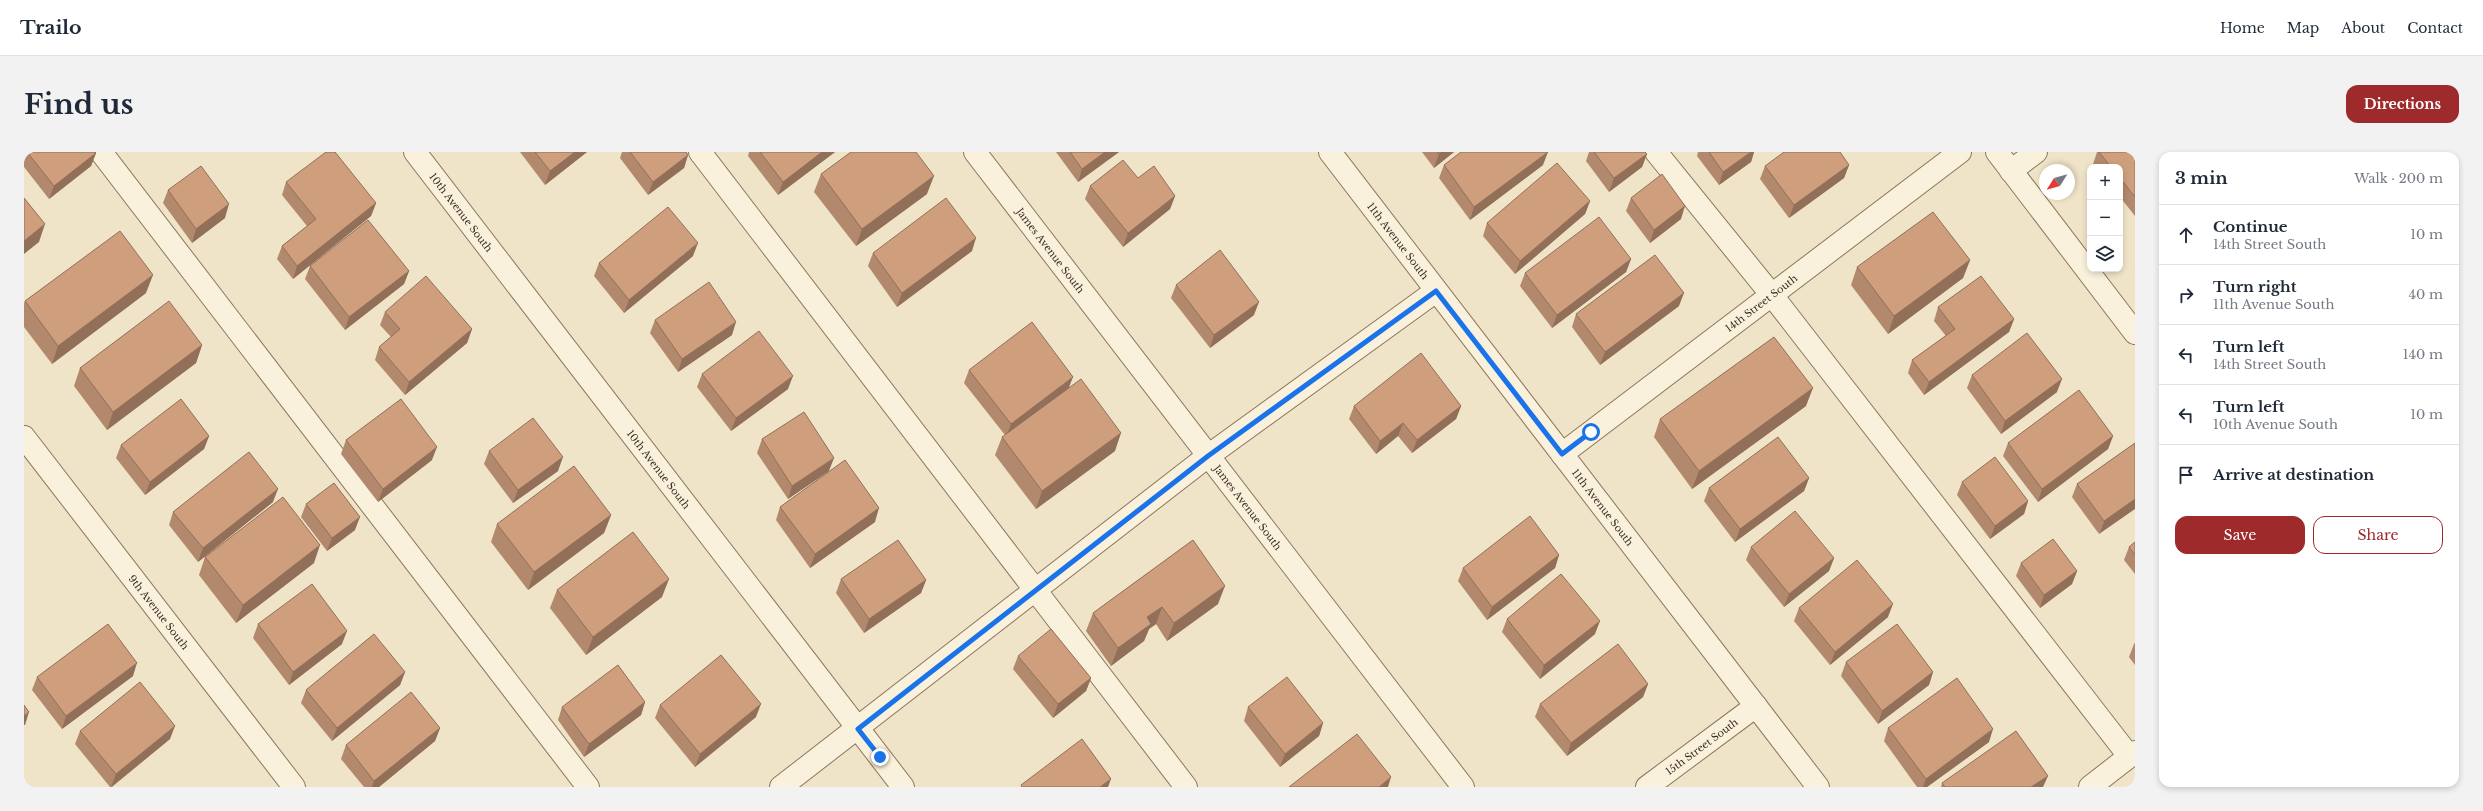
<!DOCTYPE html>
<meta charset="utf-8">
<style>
body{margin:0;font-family:"Libre Baskerville",serif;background:#f2f2f3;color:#1f2937}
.controls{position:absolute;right:12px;top:12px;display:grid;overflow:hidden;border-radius:8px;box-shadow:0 2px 6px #0003}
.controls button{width:36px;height:36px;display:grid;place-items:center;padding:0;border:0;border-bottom:1px solid #e0e1e3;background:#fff;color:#1f2937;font:20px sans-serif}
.compass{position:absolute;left:2015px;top:12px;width:36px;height:36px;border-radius:50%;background:#fff;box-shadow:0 2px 6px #0003;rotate:233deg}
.stop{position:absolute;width:12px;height:12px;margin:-9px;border:3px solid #1a73e8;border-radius:50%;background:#fff}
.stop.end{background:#1a73e8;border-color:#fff;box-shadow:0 1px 4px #0008}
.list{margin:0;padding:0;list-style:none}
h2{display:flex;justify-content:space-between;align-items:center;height:52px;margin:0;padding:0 16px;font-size:17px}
h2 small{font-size:13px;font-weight:400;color:#747a83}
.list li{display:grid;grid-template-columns:26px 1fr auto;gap:12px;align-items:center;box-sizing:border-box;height:60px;padding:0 16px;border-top:1px solid #e0e1e3}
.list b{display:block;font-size:15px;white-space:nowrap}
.list p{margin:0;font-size:13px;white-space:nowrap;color:#747a83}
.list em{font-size:13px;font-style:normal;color:#747a83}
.actions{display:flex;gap:8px;padding:12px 16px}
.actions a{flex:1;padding:9px 0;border:1px solid #9e2a2b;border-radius:12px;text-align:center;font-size:14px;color:#9e2a2b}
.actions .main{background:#9e2a2b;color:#fff}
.icon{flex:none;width:22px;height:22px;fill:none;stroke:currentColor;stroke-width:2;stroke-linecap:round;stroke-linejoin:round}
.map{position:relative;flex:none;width:2111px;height:635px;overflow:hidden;border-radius:12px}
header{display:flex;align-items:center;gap:24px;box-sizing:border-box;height:56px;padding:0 20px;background:#fff;border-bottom:1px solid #e0e1e3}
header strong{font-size:19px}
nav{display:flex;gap:22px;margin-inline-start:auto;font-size:14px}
.intro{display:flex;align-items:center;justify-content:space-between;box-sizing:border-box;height:96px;padding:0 24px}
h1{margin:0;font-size:28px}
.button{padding:10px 18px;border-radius:12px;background:#9e2a2b;color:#fff;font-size:14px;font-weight:700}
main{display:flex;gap:24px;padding:0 24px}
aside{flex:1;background:#fff;border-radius:12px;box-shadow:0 2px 6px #0003}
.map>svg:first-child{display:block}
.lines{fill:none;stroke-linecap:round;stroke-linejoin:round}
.minor-casing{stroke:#8d765c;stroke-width:24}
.minor{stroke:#faf1dc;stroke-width:22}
.wall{fill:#b2896c}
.shaded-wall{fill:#916f58}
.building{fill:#cf9f7d;stroke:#916f58}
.route{stroke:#1a73e8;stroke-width:5}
.labels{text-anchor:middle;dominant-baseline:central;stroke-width:4;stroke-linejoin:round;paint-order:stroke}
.street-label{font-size:10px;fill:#3d2e20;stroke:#f7eed8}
</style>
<header>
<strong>Trailo</strong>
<nav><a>Home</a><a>Map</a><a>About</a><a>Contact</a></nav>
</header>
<div class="intro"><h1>Find us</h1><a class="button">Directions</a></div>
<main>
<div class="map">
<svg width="2111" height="635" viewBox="0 0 2111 635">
<rect width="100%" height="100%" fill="#f0e4c8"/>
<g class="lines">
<defs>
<g id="minor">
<polyline points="77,0 564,635"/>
<path id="s1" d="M391 0 879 635"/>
<polyline points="676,0 1162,635"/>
<path id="s2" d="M951 0 1439 635"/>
<path id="s3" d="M1306 0 1794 635"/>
<polyline points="1632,0 1747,142 2105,604"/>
<polyline points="1973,0 2111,181"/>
<polyline points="1987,19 2012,0"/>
<path id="s4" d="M0 285 270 635"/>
<path id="s5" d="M1538 302 1936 0"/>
<polyline points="757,635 1184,304 1412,139"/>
<path id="s6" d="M1623 635 1732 554"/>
<polyline points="2066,635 2111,600"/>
</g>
</defs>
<!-- minor casing -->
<use href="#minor" class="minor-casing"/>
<!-- minor -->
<use href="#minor" class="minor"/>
</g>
<!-- wall -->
<g class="wall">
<polygon points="0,0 71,0 72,1 67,14 25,47 0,15"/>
<polygon points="496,0 563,0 521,33"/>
<polygon points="598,0 662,0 664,3 660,16 624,43 596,6"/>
<polygon points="725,0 811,0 754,43 724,4"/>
<polygon points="1032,0 1095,0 1054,30"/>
<polygon points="1398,0 1430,0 1410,16"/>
<polygon points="1565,0 1621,0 1623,2 1618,15 1585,40 1562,9"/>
<polygon points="1674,0 1730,0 1727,10 1695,33 1673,4"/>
<polygon points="2073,0 2111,0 2111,64 2096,45 2096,15 2071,15 2069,12"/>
<polygon points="1420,13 1519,13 1446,68 1415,26"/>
<polygon points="1825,13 1820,26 1765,66 1736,27 1741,14"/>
<polygon points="797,22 903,42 832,94 790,40"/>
<polygon points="1114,26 1151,44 1146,57 1099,95 1061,47 1066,34"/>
<polygon points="262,30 352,51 347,64 269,127 253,107 258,94 283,74 258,43"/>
<polygon points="144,38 201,66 168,91 139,51"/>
<polygon points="1607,46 1657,67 1626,91 1602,59"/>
<polygon points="1566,49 1561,62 1491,122 1459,84 1463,71"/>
<polygon points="948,99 873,155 844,114 849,101"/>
<polygon points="669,104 600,161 570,124 575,111"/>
<polygon points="1607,107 1602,120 1528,176 1496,134 1501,121"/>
<polygon points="1946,108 1939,126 1864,182 1827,133 1833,115"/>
<polygon points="286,114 385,119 380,132 321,178 281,127"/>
<polygon points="1152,133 1230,163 1186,196 1147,146"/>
<polygon points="122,141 28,212 0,175 0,151 1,149"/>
<polygon points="1655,154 1576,213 1548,175 1552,162"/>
<polygon points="1914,155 1990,167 1985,180 1900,243 1884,221 1888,208 1922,184 1910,169"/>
<polygon points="361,160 448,177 443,191 381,243 351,208 355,195 367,185 356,173"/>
<polygon points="631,168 708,183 654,220 626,181"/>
<polygon points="178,193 172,211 83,278 50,234 56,216"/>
<polygon points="945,218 1045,236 1091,299 1012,357 971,303 978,285 981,283 940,231"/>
<polygon points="678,222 764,237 707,279 673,235"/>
<polygon points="1948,223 2033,240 1977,282 1943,236"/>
<polygon points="1330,254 1437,254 1432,267 1388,301 1374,284 1352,302 1325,267"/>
<polygon points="1782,254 1668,337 1630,285 1636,267"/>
<polygon points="185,284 180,297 121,343 92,306 97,293"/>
<polygon points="2089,284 2084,297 2014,350 1979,304 1984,291"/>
<polygon points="738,287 805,319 764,347 733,301"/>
<polygon points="322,288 408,308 354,350 317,302"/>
<polygon points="2111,291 2075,382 2048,345 2053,332"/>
<polygon points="465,299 534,319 489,351 460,312"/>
<polygon points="1785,326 1780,339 1711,390 1680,349 1685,336"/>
<polygon points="1938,330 2004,349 2000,362 1966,387 1933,343"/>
<polygon points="249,350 174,410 145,373 149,360"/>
<polygon points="282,352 331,378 303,399 277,365"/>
<polygon points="756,355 851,370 786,416 752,368"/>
<polygon points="587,363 580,381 504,438 467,390 473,372"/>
<polygon points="1169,388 1194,452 1143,489 1132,472 1125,477 1120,489 1087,514 1062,479 1069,461"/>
<polygon points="2111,390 2111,422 2100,408 2105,395"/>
<polygon points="1727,395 1810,406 1805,419 1760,455 1722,408"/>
<polygon points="1535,403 1531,416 1463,468 1434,429 1439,416"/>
<polygon points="181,405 290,411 212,471 175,423"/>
<polygon points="1997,411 2053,419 2048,432 2016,456 1992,424"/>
<polygon points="817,427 902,428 897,441 840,481 812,441"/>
<polygon points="533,438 638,445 562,503 526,456"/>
<polygon points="1775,456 1864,465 1806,513 1770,469"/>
<polygon points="1483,467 1571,482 1516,527 1478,480"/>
<polygon points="234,472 318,492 265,533 229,486"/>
<polygon points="2111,491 2111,513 2105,505 2110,492"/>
<polygon points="994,504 1067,526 1062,539 1029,566 989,517"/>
<polygon points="1822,510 1909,520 1905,533 1854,572 1817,524"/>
<polygon points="381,520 376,533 308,589 277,551 282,538"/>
<polygon points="109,524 38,577 8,538 13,525"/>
<polygon points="1624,532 1619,545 1543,604 1511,565 1516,552"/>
<polygon points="621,550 617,563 560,605 534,568 538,555"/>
<polygon points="636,553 732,565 671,615 631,566"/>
<polygon points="1224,555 1299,571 1295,584 1256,615 1220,569"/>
<polygon points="416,576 411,589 355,635 340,635 317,607 322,593"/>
<polygon points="1864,576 1965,590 1903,635 1893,635 1860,589"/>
<polygon points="56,579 146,587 88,635 86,635 51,592"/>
<polygon points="1918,631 2019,635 1917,635"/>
</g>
<!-- shaded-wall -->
<g class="shaded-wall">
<polygon points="551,0 563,0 521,33 526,19"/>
<polygon points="798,0 811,0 754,43 759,30"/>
<polygon points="1081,0 1095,0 1054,30 1058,17"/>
<polygon points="1418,0 1430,0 1410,16 1415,2"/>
<polygon points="1524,0 1519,13 1446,68 1450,55"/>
<polygon points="1727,0 1730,0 1727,10 1695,33 1699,20"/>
<polygon points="72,1 67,14 25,47 30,34"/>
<polygon points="1623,2 1618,15 1585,40 1590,26"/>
<polygon points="664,3 660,16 624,43 629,30"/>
<polygon points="1825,13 1820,26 1765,66 1770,53"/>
<polygon points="910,24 903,42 832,94 838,77"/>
<polygon points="1151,44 1146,57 1099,95 1104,81"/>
<polygon points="1566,49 1561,62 1491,122 1496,109"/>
<polygon points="352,51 347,64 269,127 273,114"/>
<polygon points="205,52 201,66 168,91 172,77"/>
<polygon points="1661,54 1657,67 1626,91 1630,78"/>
<polygon points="21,72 15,90 0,102 0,89"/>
<polygon points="952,86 948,99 873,155 878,141"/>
<polygon points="674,91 669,104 600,161 605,148"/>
<polygon points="1607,107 1602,120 1528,176 1533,163"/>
<polygon points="1946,108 1939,126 1864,182 1870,164"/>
<polygon points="385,119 380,132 321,178 325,165"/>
<polygon points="129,123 122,141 28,212 34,194"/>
<polygon points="1660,141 1655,154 1576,213 1581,200"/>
<polygon points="1235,150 1230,163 1186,196 1190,183"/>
<polygon points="1990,167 1985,180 1900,243 1905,230"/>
<polygon points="712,170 708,183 654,220 658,207"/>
<polygon points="448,177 443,191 381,243 385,230"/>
<polygon points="178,193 172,211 83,278 89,260"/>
<polygon points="769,224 764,237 707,279 712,266"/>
<polygon points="1049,225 1044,238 982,285 987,272"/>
<polygon points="2038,227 2033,240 1977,282 1981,269"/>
<polygon points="1789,236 1782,254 1668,337 1675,319"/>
<polygon points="1437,254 1432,267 1388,301 1393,288"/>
<polygon points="1379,271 1374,284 1352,302 1356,289"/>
<polygon points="1097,281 1091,299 1012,357 1018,339"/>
<polygon points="185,284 180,297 121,343 126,330"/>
<polygon points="2089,284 2084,297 2014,350 2018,337"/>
<polygon points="413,295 408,308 354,350 359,337"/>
<polygon points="539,305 534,319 489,351 494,338"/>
<polygon points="810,306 805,319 764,347 768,334"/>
<polygon points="1785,326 1780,339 1711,390 1716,377"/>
<polygon points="254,337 249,350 174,410 179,396"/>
<polygon points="2111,347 2111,357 2075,382 2080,369"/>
<polygon points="2004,349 2000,362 1966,387 1971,374"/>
<polygon points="855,356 851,370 786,416 791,402"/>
<polygon points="587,363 580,381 504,438 510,420"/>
<polygon points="336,365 331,378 303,399 308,386"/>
<polygon points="296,393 290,411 212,471 219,453"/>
<polygon points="1535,403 1531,416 1463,468 1468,455"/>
<polygon points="1810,406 1805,419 1760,455 1765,442"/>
<polygon points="2053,419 2048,432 2016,456 2020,443"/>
<polygon points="645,427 638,445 562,503 569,485"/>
<polygon points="902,428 897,441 840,481 845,467"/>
<polygon points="1201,434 1194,452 1143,489 1150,471"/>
<polygon points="1869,452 1864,465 1806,513 1811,500"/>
<polygon points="1138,455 1132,472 1125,477 1120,489 1087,514 1094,496 1123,465"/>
<polygon points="1576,469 1571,482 1516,527 1520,513"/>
<polygon points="323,479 318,492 265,533 269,520"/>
<polygon points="113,511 109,524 38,577 42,564"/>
<polygon points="381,520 376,533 308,589 313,576"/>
<polygon points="1909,520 1905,533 1854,572 1858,559"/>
<polygon points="1067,526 1062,539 1029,566 1034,552"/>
<polygon points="1624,532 1619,545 1543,604 1547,591"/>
<polygon points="621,550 617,563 560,605 565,592"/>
<polygon points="737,552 732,565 671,615 676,602"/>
<polygon points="5,560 1,573 0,573 0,564"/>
<polygon points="1299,571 1295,584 1256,615 1261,602"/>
<polygon points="151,574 146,587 87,635 92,622"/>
<polygon points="416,576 411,589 355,635 348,635 350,629"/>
<polygon points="1969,577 1965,590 1903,635 1899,635 1902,627"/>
<polygon points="2024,624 2019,635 2007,635"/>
<polygon points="1367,625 1364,635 1355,635"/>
<polygon points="1087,627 1084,635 1076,635"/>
</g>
<!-- building -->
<g class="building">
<polygon points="3,0 71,0 72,1 30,34"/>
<polygon points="302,0 311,0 352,51 273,114 258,94 292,67 262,30"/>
<polygon points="511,0 551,0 526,19"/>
<polygon points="606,0 662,0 664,3 629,30"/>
<polygon points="736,0 798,0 759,30"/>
<polygon points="827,0 892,0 910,24 838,77 797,22"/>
<polygon points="1046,0 1081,0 1058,17"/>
<polygon points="1413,0 1418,0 1415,2"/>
<polygon points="1437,0 1524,0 1450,55 1420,13"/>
<polygon points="1570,0 1621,0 1623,2 1590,26"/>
<polygon points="1685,0 1727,0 1699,20"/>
<polygon points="1760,0 1816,0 1825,13 1770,53 1741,14"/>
<polygon points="2075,0 2111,0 2111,45 2096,26 2096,15 2087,15"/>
<polygon points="1099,8 1114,26 1130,14 1151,44 1104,81 1066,34"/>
<polygon points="1533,11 1566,49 1496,109 1463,71"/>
<polygon points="177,14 205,52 172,77 144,38"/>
<polygon points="1638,22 1661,54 1630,78 1607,46"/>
<polygon points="0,46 21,72 0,89"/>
<polygon points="922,46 952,86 878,141 849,101"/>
<polygon points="644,55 674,91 605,148 575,111"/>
<polygon points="1909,60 1946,108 1870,164 1833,115"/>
<polygon points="1575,65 1607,107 1533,163 1501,121"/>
<polygon points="344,68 385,119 325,165 286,114"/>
<polygon points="96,79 129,123 34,194 1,149"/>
<polygon points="1196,98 1235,150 1190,183 1152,133"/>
<polygon points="1631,103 1660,141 1581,200 1552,162"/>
<polygon points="402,124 448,177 385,230 355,195 376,177 361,160"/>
<polygon points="1957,124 1990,167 1905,230 1888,208 1931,177 1914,155"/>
<polygon points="685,130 712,170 658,207 631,168"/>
<polygon points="145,149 178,193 89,260 56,216"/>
<polygon points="1008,170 1049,225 987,272 945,218"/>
<polygon points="735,179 769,224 712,266 678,222"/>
<polygon points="2003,181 2038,227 1981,269 1948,223"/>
<polygon points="1750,185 1789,236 1675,319 1636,267"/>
<polygon points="1397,201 1437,254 1393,288 1379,271 1356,289 1330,254"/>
<polygon points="1057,227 1097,281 1018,339 978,285"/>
<polygon points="2055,238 2089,284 2018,337 1984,291"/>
<polygon points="157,247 185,284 126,330 97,293"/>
<polygon points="377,247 413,295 359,337 322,288"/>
<polygon points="780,260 810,306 768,334 738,287"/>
<polygon points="509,266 539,305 494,338 465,299"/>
<polygon points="1754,285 1785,326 1716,377 1685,336"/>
<polygon points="2111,291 2111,347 2080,369 2053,332"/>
<polygon points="225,300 254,337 179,396 149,360"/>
<polygon points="1971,305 2004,349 1971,374 1938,330"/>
<polygon points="821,308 855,356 791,402 756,355"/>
<polygon points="550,314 587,363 510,420 473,372"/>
<polygon points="310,331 336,365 308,386 282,352"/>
<polygon points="259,345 296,393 219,453 181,405"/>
<polygon points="1771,359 1810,406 1765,442 1727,395"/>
<polygon points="1506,364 1535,403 1468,455 1439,416"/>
<polygon points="609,380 645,427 569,485 533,438"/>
<polygon points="2029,387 2053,419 2020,443 1997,411"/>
<polygon points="874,388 902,428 845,467 817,427"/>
<polygon points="1169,388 1201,434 1150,471 1138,455 1123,465 1127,472 1094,496 1069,461"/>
<polygon points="2111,390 2111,403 2105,395"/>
<polygon points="1833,408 1869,452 1811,500 1775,456"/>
<polygon points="1537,422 1576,469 1520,513 1483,467"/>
<polygon points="288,432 323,479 269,520 234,472"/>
<polygon points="84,472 113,511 42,564 13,525"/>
<polygon points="1873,472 1909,520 1858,559 1822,510"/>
<polygon points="1027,477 1067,526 1034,552 994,504"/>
<polygon points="350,482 381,520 313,576 282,538"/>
<polygon points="1594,492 1624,532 1547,591 1516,552"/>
<polygon points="697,503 737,552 676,602 636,553"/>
<polygon points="594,513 621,550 565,592 538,555"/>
<polygon points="1263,525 1299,571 1261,602 1224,555"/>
<polygon points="1933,526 1969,577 1902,627 1864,576"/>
<polygon points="116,530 151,574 92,622 56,579"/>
<polygon points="387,540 416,576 350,629 322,593"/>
<polygon points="0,553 5,560 0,564"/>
<polygon points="1992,579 2024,624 2007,635 1921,635 1918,631"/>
<polygon points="1333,582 1367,625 1355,635 1265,635"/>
<polygon points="1058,587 1087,627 1076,635 998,635 997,633"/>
</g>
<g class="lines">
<!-- route -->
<polyline class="route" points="856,605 834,577 1184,304 1412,139 1538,302 1567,280"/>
</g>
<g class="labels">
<!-- street labels -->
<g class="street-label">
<text stroke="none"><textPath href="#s1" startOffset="76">10th Avenue South</textPath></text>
<text stroke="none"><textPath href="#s3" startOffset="112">11th Avenue South</textPath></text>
<text stroke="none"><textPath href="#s2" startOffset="124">James Avenue South</textPath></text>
<text stroke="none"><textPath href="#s5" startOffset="250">14th Street South</textPath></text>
<text stroke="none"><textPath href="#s1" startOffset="400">10th Avenue South</textPath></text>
<text stroke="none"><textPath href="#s3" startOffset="448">11th Avenue South</textPath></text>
<text stroke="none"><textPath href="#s2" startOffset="448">James Avenue South</textPath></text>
<text stroke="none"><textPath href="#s4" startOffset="221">9th Avenue South</textPath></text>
<text stroke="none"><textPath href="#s6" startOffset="68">15th Street South</textPath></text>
</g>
</g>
</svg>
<div class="controls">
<button>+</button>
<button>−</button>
<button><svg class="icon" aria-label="layers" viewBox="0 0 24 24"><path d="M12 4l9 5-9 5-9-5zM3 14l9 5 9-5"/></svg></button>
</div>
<svg class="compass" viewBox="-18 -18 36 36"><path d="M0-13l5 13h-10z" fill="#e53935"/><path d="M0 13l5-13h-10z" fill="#747a83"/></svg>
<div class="stop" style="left:1567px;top:280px"></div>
<div class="stop end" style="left:856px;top:605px"></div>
</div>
<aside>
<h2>3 min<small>Walk · 200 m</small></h2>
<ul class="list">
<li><svg class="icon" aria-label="ahead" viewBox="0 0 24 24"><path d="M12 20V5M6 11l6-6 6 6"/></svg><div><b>Continue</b><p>14th Street South</p></div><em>10 m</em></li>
<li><svg class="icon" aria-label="right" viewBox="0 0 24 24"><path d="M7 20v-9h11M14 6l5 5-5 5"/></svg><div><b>Turn right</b><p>11th Avenue South</p></div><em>40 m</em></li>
<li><svg class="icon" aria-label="left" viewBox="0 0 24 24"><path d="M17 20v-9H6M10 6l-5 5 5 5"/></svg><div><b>Turn left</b><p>14th Street South</p></div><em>140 m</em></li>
<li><svg class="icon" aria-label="left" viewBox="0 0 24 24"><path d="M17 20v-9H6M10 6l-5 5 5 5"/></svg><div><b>Turn left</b><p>10th Avenue South</p></div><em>10 m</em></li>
<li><svg class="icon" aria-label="arrive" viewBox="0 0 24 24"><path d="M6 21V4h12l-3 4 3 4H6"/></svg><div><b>Arrive at destination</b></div></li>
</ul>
<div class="actions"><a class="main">Save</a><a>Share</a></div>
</aside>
</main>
